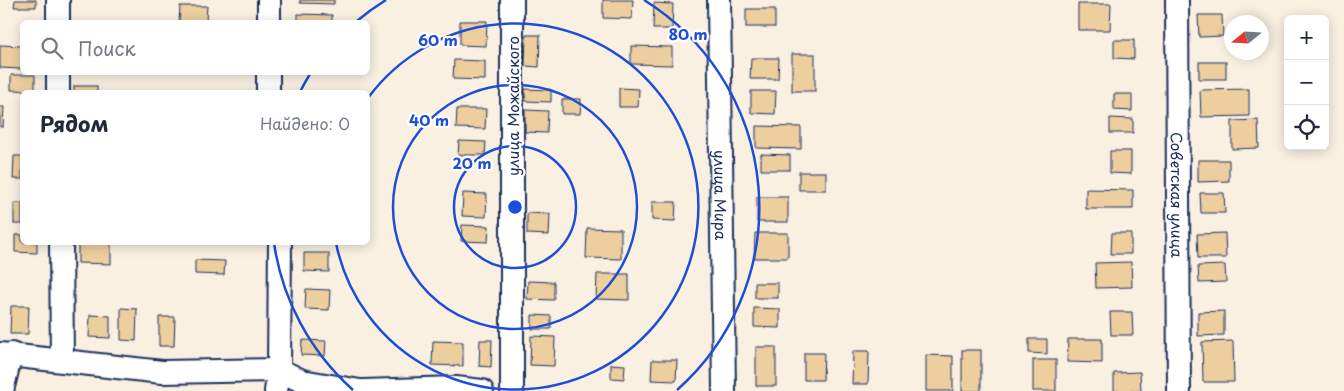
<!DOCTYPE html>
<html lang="ru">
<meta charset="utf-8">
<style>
body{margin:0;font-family:"Playpen Sans",sans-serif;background:#f6f6f7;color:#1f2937}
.controls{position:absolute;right:15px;top:15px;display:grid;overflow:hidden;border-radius:8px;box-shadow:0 2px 12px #0003}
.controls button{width:45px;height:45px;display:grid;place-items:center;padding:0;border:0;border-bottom:1px solid #e0e1e3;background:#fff;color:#1f2937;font:25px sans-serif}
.compass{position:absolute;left:1224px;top:15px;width:45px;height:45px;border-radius:50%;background:#fff;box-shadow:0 2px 12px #0003;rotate:252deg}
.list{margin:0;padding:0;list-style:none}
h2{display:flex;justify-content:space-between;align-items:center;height:65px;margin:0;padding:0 20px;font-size:21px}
h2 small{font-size:16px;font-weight:400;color:#747a83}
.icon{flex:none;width:28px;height:28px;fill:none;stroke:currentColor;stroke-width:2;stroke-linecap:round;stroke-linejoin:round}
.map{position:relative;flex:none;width:1344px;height:391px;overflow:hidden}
.search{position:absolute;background:#fff;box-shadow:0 2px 12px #0003;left:20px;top:20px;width:350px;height:55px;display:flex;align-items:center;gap:12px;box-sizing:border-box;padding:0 18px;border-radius:8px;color:#747a83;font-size:19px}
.panel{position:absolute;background:#fff;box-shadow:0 2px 12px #0003;left:20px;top:90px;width:350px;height:155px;border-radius:8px}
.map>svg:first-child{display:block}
.building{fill:#ecce9f;stroke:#1b2f5e}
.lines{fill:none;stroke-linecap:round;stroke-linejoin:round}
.minor-casing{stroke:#1b2f5e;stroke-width:26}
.minor{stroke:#fff;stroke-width:22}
.ring{fill:none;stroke:#1d4ed8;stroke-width:2.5}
.labels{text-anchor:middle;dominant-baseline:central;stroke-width:4.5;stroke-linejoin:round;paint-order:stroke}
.street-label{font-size:15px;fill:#1b2f5e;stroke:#fff}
.centre{fill:#1d4ed8;stroke:#fff;stroke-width:2.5}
.ring-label{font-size:15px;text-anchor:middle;font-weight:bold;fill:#1d4ed8;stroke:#fff;stroke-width:4.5;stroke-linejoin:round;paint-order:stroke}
</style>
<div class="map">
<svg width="1344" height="391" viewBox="0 0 1344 391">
<rect width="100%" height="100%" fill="#f9f0e2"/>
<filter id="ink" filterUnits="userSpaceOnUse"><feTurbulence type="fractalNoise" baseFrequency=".02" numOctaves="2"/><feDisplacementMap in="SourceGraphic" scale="10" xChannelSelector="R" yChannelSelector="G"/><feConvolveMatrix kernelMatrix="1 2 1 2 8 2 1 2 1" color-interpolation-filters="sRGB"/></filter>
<g filter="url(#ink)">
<!-- building -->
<g class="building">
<polygon points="15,0 36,0 36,7 14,7"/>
<polygon points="300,0 334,0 334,4 300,3"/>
<polygon points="603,0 633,0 632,19 603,18"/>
<polygon points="654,3 673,4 672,29 653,29"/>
<polygon points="1078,4 1111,4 1110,30 1078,30"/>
<polygon points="180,6 207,6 206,22 179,22"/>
<rect x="746" y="9" width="29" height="18"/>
<polygon points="298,14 332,15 332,22 298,22"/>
<polygon points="1198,15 1222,15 1223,36 1199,37"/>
<polygon points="460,21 487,21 486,46 460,45"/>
<polygon points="526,35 540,35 539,67 525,66"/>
<polygon points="1114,40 1134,40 1134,59 1114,58"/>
<polygon points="0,45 22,46 22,69 0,68"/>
<polygon points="631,46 672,47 672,65 631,64"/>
<rect x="792" y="54" width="23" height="37"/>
<polygon points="751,58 779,58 778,79 750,79"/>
<polygon points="454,60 485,61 485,80 453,79"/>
<rect x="1199" y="62" width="27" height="17"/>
<polygon points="11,75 35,75 35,91 11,90"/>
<rect x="74" y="86" width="23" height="6"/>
<polygon points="619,88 639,89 638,107 619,107"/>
<polygon points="525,89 551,90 551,102 525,101"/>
<polygon points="1249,89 1249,116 1201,117 1200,90"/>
<polygon points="751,91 776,91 775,114 751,113"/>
<polygon points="1114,94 1132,94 1132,111 1114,110"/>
<polygon points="562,99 581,99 580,114 562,114"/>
<polygon points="0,107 4,107 3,127 0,127"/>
<polygon points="457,109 486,109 485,129 456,128"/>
<polygon points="525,110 548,111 547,133 525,132"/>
<polygon points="1110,118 1133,119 1133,133 1110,133"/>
<polygon points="1258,120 1259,148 1232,149 1232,121"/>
<polygon points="756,126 801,127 801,149 756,148"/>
<polygon points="459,141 486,142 485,155 458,155"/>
<polygon points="1110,151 1131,151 1131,174 1110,173"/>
<polygon points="761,154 790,155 790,170 761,170"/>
<polygon points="14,156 22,156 22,179 13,179"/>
<polygon points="1198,160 1229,160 1229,181 1198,182"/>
<rect x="799" y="172" width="27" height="18"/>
<polygon points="1086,189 1133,190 1133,209 1086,209"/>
<polygon points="463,193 487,194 486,217 462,216"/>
<polygon points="1200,193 1224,193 1225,213 1201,213"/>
<rect x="757" y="197" width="31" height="25"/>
<polygon points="652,202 676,202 675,221 652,220"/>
<rect x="14" y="203" width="8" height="21"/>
<polygon points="527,213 550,214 549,235 527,234"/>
<polygon points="462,225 489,226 488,242 461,241"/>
<polygon points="587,228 621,229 621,259 586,258"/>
<polygon points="755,233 788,233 788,258 754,258"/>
<polygon points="1112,233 1131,233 1131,254 1111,254"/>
<polygon points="1225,233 1226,258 1198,258 1197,234"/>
<polygon points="15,235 22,235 22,242 37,242 37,253 15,252"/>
<polygon points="78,242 111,242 111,264 78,263"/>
<polygon points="304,253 329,253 329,272 304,271"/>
<polygon points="195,260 225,261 224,275 195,274"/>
<polygon points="1131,262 1132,287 1096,288 1095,263"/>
<polygon points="1225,265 1226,282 1199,283 1198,266"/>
<polygon points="597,274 629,274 629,300 596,299"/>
<polygon points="528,281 554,282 554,300 527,299"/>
<rect x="755" y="283" width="23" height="15"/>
<polygon points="306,289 330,290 329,310 305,309"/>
<polygon points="11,306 29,306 28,334 10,334"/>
<polygon points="121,308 137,309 136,341 121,340"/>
<polygon points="754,308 780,309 780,328 754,327"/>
<polygon points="1224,311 1224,335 1198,336 1198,312"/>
<polygon points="1110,312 1132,312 1133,335 1111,335"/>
<polygon points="90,315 110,316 110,338 89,337"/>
<polygon points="532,315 551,316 551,329 532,329"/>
<polygon points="159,317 175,317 174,346 159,346"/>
<polygon points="531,336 555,337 554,366 530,365"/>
<polygon points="1029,339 1047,339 1047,354 1029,353"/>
<polygon points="1068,339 1102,339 1102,363 1067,362"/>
<polygon points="302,340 326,341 325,356 301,355"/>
<polygon points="480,340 492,340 491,367 479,366"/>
<polygon points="433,341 463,342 463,366 432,365"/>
<polygon points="1233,341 1234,382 1203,382 1202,342"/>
<rect x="756" y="347" width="20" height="39"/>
<rect x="962" y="350" width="19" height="41"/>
<polygon points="853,351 869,351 868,384 852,384"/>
<polygon points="804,353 824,353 823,380 804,380"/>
<polygon points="926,355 953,356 953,391 926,391"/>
<polygon points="652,360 677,360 676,381 651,380"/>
<rect x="1033" y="360" width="23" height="31"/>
<polygon points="611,364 625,365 624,379 611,378"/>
<polygon points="1140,372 1141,391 1114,391 1114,373"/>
</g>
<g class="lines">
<defs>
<g id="minor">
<polyline points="58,0 58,22"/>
<polyline points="512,0 512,391"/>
<path id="s1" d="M719 0 724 391"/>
<path id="s2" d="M1177 0 1179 391"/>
<polyline points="269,22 269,0"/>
<polyline points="58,72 58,92"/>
<polyline points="268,92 268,72"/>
<polyline points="61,242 62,360"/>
<polyline points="0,354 162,372 279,370 302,381 360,391"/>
<polyline points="2,391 11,354"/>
<polyline points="276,391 279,370 280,242"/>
<polyline points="363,391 456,388 482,391"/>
</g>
</defs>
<!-- minor casing -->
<use href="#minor" class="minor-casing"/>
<!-- minor -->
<use href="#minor" class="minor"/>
</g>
</g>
<!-- distance rings -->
<g class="ring">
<circle cx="515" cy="207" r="61"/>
<circle cx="515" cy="207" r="122"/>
<path d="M368 98A183 183 0 1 1 336 243"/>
<path d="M353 390A244 244 0 0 1 274 243M300 92A244 244 0 0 1 310 74M357 21A244 244 0 0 1 386 0M644 0A244 244 0 0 1 677 390"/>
</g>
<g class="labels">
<!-- street labels -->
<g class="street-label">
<text transform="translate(512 106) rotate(-90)">улица Можайского</text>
<text stroke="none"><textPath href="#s1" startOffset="195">улица Мира</textPath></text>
<text stroke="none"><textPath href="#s2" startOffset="195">Советская улица</textPath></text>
</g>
</g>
<circle cx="515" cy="207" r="8" class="centre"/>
<g class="ring-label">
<text x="688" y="40">80 m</text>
<text x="438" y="46">60 m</text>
<text x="429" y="126">40 m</text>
<text x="472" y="169">20 m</text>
</g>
</svg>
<div class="controls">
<button>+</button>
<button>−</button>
<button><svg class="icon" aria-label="locate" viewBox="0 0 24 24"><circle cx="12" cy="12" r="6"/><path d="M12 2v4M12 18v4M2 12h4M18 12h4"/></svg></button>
</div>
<svg class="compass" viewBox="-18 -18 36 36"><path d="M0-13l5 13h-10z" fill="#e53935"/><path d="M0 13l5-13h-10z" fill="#747a83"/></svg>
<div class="search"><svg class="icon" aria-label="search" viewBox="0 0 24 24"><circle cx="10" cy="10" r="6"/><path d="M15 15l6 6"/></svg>Поиск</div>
<section class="panel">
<h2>Рядом<small>Найдено: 0</small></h2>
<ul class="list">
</ul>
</section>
</div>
